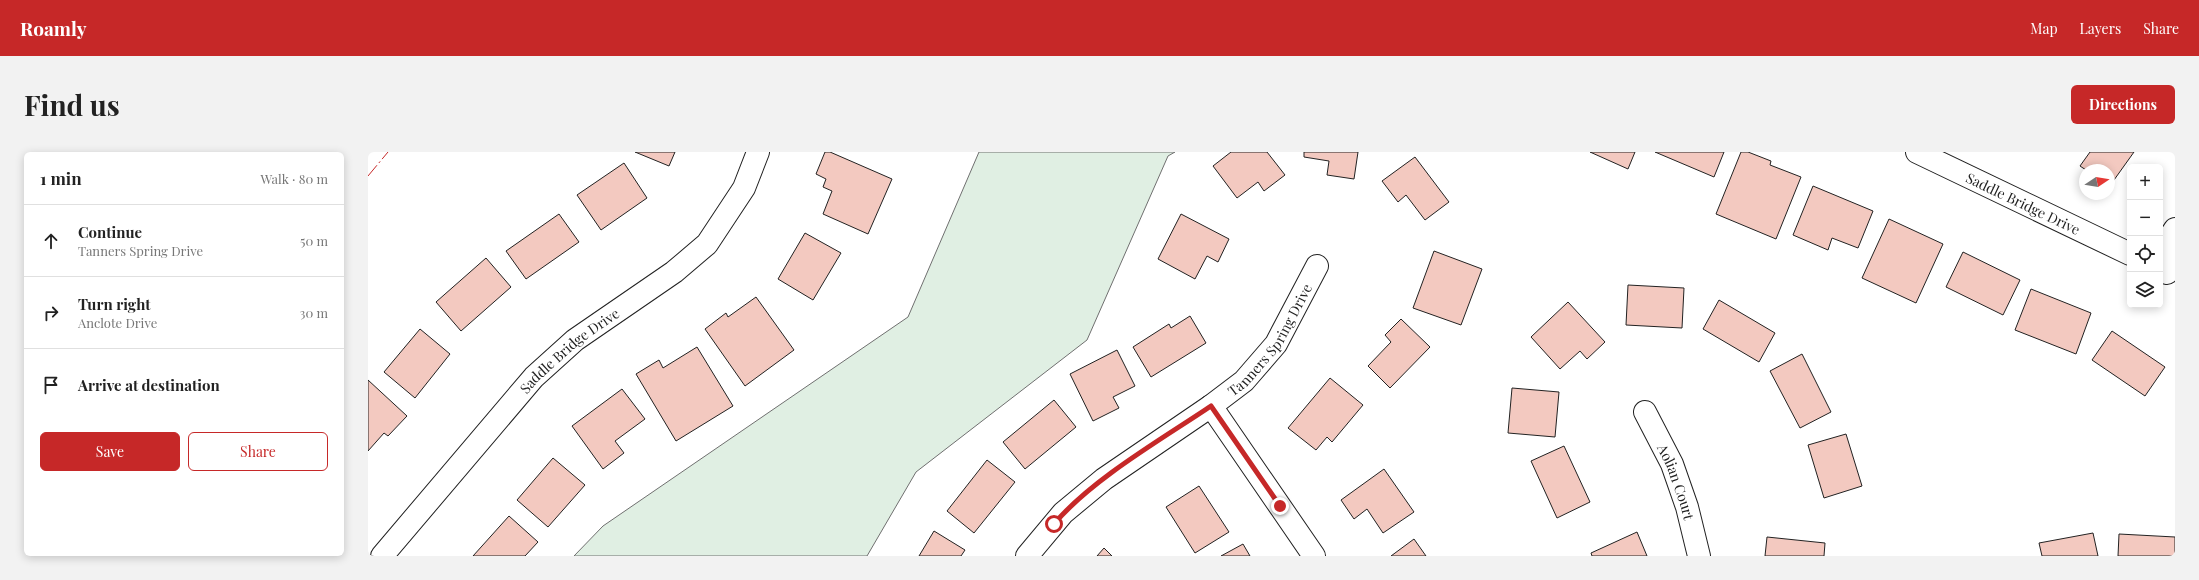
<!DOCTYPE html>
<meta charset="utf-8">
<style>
body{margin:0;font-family:"Playfair Display",serif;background:#f2f2f2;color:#222}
.controls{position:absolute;right:12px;top:12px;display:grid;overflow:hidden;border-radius:6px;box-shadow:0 2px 10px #0003}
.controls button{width:36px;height:36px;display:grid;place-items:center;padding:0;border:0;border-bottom:1px solid #e0e0e0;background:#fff;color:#222;font:20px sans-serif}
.compass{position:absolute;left:1711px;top:12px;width:36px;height:36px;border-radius:50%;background:#fff;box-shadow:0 2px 10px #0003;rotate:78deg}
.stop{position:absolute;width:12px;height:12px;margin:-9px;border:3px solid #c62828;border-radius:50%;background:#fff}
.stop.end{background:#c62828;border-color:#fff;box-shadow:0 1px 4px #0008}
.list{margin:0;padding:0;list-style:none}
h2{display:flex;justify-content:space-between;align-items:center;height:52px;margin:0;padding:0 16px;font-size:17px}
h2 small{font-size:13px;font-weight:400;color:#767676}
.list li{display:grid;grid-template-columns:26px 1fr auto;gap:12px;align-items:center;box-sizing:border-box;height:72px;padding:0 16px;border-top:1px solid #e0e0e0}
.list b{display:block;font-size:15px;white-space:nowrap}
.list p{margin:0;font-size:13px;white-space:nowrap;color:#767676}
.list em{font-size:13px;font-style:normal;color:#767676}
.actions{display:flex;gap:8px;padding:12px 16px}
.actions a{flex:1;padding:9px 0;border:1px solid #c62828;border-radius:6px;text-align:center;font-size:14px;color:#c62828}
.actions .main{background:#c62828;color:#fff}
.icon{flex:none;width:22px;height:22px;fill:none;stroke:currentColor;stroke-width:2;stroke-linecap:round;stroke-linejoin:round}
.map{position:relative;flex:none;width:1807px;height:404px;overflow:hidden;border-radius:6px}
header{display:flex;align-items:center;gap:24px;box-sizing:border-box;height:56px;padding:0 20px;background:#c62828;color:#fff}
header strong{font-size:19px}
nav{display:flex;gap:22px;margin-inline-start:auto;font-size:14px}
.intro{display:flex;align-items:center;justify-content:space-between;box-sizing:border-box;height:96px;padding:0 24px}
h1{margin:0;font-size:28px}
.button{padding:10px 18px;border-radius:6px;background:#c62828;color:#fff;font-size:14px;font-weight:700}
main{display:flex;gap:24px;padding:0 24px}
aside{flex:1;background:#fff;border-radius:6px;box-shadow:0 2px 10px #0003}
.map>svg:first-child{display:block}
.green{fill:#e0efe3;stroke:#6f6f6f}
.building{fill:#f3c9c0;stroke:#222}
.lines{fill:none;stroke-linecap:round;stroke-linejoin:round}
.minor-casing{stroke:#222;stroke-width:24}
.minor{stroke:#fff;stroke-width:22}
.power{stroke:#c62828;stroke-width:1;stroke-dasharray:14 3 2 3;stroke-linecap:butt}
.route{stroke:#c62828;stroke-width:5}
.labels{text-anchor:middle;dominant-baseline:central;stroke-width:3;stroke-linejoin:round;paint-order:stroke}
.street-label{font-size:14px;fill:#222;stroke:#fff}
</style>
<header>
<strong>Roamly</strong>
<nav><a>Map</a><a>Layers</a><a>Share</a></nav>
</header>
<div class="intro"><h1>Find us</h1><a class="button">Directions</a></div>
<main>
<aside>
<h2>1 min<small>Walk · 80 m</small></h2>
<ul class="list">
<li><svg class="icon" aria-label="ahead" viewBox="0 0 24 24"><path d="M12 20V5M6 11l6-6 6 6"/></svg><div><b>Continue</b><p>Tanners Spring Drive</p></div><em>50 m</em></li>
<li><svg class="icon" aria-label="right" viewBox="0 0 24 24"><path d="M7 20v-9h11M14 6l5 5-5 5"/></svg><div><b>Turn right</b><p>Anclote Drive</p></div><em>30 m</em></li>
<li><svg class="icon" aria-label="arrive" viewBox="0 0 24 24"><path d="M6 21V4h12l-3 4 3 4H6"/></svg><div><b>Arrive at destination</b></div></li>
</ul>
<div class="actions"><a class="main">Save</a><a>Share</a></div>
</aside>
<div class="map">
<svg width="1807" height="404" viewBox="0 0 1807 404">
<rect width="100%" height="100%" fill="#fff"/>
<!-- green -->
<polygon class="green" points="611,0 807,0 800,4 719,188 548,320 499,404 206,404 235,374 540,165"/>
<!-- building -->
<g class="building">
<polygon points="267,0 307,0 301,14"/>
<polygon points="457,0 462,0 524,27 500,82 455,62 464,39 455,35 458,27 448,22"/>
<polygon points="863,0 899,0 917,23 896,39 890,30 869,46 845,14"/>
<polygon points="936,0 990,0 986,27 959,23 961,9 936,5"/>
<polygon points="1222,0 1267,0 1260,17"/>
<polygon points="1287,0 1356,0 1346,25"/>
<polygon points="1373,0 1380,0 1403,9 1402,13 1433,25 1408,87 1348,62"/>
<polygon points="1722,0 1766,0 1741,35 1741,18 1718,18 1712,14"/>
<polygon points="1047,5 1081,50 1057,68 1038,43 1030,50 1014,29"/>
<polygon points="256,11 279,46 233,78 209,43"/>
<polygon points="1445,34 1505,59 1490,96 1464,86 1460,98 1425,83"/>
<polygon points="191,62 211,90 158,127 138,99"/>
<polygon points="813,62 861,87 850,110 839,104 827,127 790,107"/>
<polygon points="1521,67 1575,92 1548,151 1494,126"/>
<polygon points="437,81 473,101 445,148 410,127"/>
<polygon points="1066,99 1114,117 1093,173 1045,156"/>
<polygon points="1595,100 1652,128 1635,163 1578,135"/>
<polygon points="118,106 143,135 93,179 68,150"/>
<polygon points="1260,133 1316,136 1314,176 1258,173"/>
<polygon points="1663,137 1723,161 1708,202 1647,178"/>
<polygon points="388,145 426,198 377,234 337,177 358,161 360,165"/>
<polygon points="1351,148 1407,181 1391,210 1335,177"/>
<polygon points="1200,150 1237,190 1219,207 1212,199 1192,217 1163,185"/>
<polygon points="822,164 838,191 783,225 765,195 801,172 803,176"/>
<polygon points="1033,167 1062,195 1022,236 1000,214 1023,190 1017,183"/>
<polygon points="52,177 82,202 47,246 16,220"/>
<polygon points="1744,179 1797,215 1777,244 1724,208"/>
<polygon points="329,195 365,254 308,289 268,222 291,208 295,216"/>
<polygon points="749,198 767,234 745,245 751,256 725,269 702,222"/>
<polygon points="1434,202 1463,260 1432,276 1402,219"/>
<polygon points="962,226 995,253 964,290 959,285 948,298 920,276"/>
<polygon points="0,228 39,264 20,284 16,281 0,299"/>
<polygon points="1144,236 1191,240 1187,285 1140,281"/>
<polygon points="254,237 277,267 247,289 256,301 235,317 204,274"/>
<polygon points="686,248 708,275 657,317 635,290"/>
<polygon points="1478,282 1494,334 1456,346 1440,293"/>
<polygon points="1196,294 1222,350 1189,366 1163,309"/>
<polygon points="185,306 217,333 180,375 149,348"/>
<polygon points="619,308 647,330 606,381 579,359"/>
<polygon points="1016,317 1046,360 1015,381 999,357 986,367 973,348"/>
<polygon points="831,334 861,380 827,401 798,355"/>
<polygon points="141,364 170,390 157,404 105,404"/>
<polygon points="566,379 597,398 593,404 551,404"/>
<polygon points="1269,380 1279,404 1224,404 1223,401"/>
<polygon points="1725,381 1730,404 1674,404 1671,391"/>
<polygon points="1751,382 1807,385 1807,404 1750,404"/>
<polygon points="1399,385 1457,391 1456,404 1397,404"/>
<polygon points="1046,387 1058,404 1023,404"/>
<polygon points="875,392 882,404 853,404"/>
<polygon points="736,396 744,404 729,404"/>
</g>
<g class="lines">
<defs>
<g id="minor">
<path id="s1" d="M1549 0 1762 102"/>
<polyline points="1799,121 1803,83 1807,77"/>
<polyline points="843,254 946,404"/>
<path id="s2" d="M1277 260 1304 312 1319 355 1331 404"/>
<path id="s3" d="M14 404 166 225 207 188 306 120 339 92 376 36 390 0"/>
<path id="s4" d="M659 404 695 361 736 327 843 254 876 229 908 192 949 114"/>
</g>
</defs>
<!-- minor casing -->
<use href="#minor" class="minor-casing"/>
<!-- minor -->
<use href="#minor" class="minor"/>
<!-- power -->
<polyline class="power" points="0,24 20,0"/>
</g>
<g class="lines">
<!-- route -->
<path class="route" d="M686 372C724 327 794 287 843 254L912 354"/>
</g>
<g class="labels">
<!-- street labels -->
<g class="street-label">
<text stroke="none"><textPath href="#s1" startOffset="118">Saddle Bridge Drive</textPath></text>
<text stroke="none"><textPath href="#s4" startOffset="329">Tanners Spring Drive</textPath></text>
<text stroke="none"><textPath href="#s3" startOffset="279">Saddle Bridge Drive</textPath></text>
<text stroke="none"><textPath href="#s2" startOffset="77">Aolian Court</textPath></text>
</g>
</g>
</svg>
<div class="controls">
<button>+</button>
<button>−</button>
<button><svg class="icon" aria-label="locate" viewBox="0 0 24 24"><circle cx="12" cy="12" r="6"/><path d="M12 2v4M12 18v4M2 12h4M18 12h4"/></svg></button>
<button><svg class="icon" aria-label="layers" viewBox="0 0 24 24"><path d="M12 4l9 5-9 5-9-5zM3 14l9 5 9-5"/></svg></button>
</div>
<svg class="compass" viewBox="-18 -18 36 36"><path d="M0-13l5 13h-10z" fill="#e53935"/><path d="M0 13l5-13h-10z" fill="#767676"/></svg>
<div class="stop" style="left:686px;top:372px"></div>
<div class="stop end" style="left:912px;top:354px"></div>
</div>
</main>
